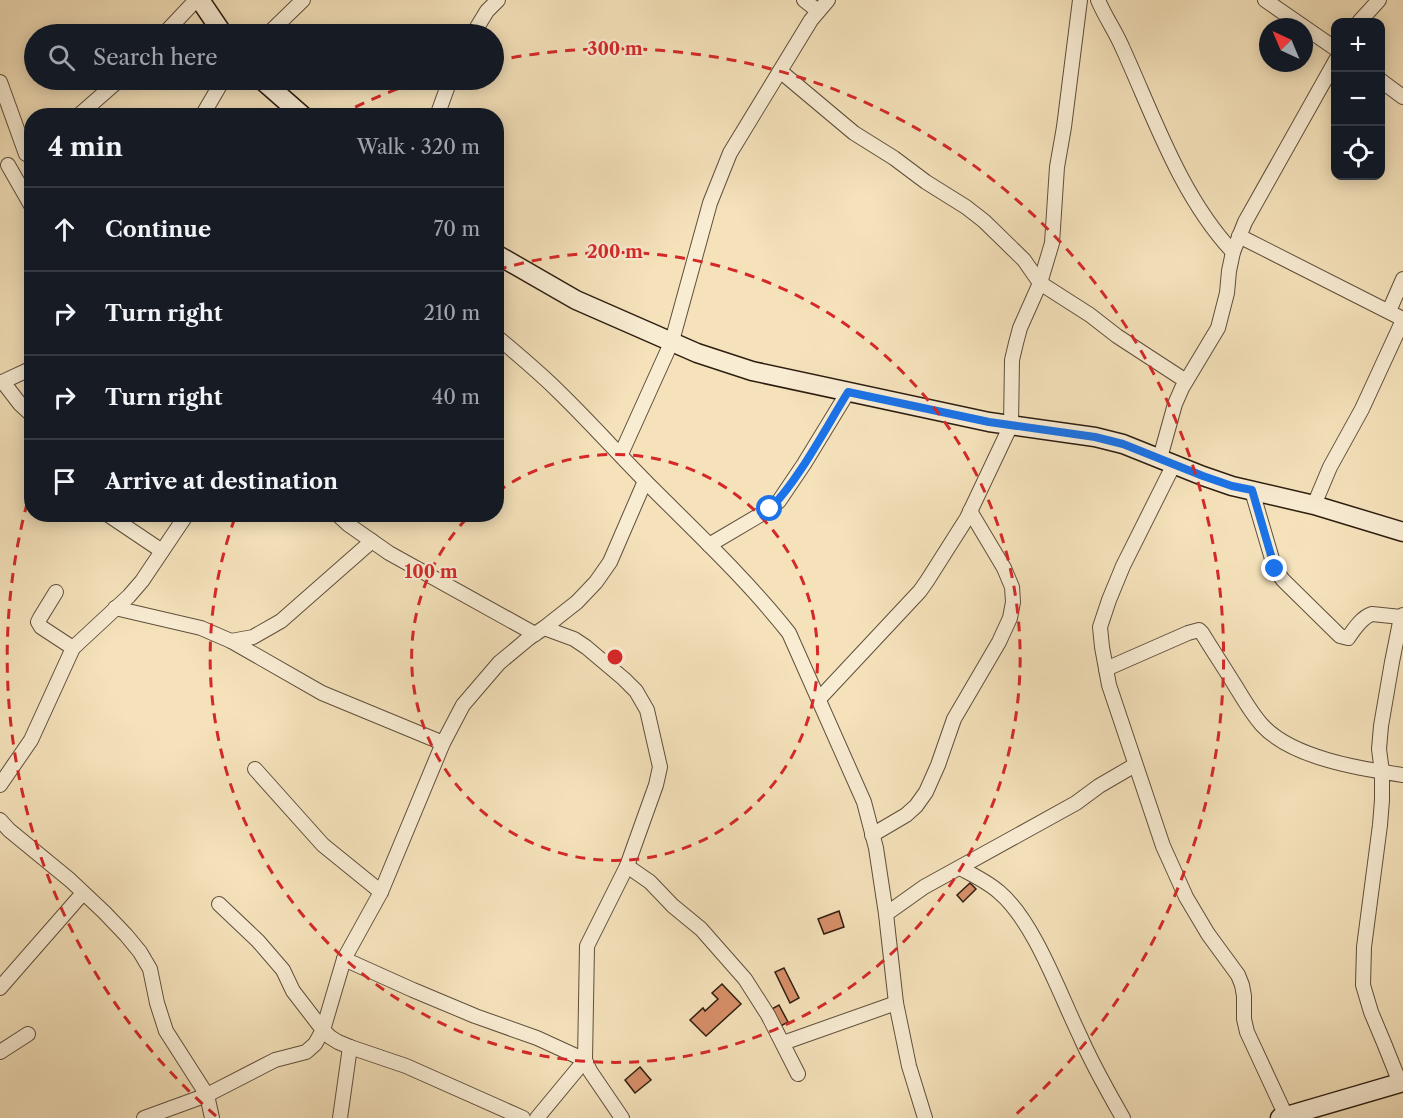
<!DOCTYPE html>
<meta charset="utf-8">
<style>
body{margin:0;font-family:"Libre Caslon Text",serif;background:#242831;color:#f1f3f6}
.controls{position:absolute;right:18px;top:18px;display:grid;overflow:hidden;border-radius:12px;box-shadow:0 3px 15px #0003}
.controls button{width:54px;height:54px;display:grid;place-items:center;padding:0;border:0;border-bottom:2px solid #363941;background:#171b24;color:#f1f3f6;font:30px sans-serif}
.compass{position:absolute;left:1259px;top:18px;width:54px;height:54px;border-radius:50%;background:#171b24;box-shadow:0 3px 15px #0003;rotate:316deg}
.stop{position:absolute;width:18px;height:18px;margin:-14px;border:4px solid #1a73e8;border-radius:50%;background:#fff}
.stop.end{background:#1a73e8;border-color:#fff;box-shadow:0 2px 6px #0008}
.list{margin:0;padding:0;list-style:none}
h2{display:flex;justify-content:space-between;align-items:center;height:78px;margin:0;padding:0 24px;font-size:26px}
h2 small{font-size:20px;font-weight:400;color:#9ea1a6}
.list li{display:grid;grid-template-columns:39px 1fr auto;gap:18px;align-items:center;box-sizing:border-box;height:84px;padding:0 24px;border-top:2px solid #363941}
.list b{display:block;font-size:22px;white-space:nowrap}
.list em{font-size:20px;font-style:normal;color:#9ea1a6}
.icon{flex:none;width:33px;height:33px;fill:none;stroke:currentColor;stroke-width:2;stroke-linecap:round;stroke-linejoin:round}
.map{position:relative;flex:none;width:1403px;height:1118px;overflow:hidden}
.search{position:absolute;background:#171b24;box-shadow:0 3px 15px #0003;left:24px;top:24px;width:480px;height:66px;display:flex;align-items:center;gap:15px;box-sizing:border-box;padding:0 21px;border-radius:33px;color:#9ea1a6;font-size:22px}
.panel{position:absolute;background:#171b24;box-shadow:0 3px 15px #0003;left:24px;top:108px;width:480px;height:414px;border-radius:24px}
.map>svg:first-child{display:block}
.building{fill:#d89069;stroke:#2d1e10;stroke-width:1.5}
.lines{fill:none;stroke-linecap:round;stroke-linejoin:round}
.street-casing{stroke:#5f4f3b;stroke-width:16}
.secondary-casing{stroke:#2d1e10;stroke-width:21}
.street{stroke:#f8ecd3;stroke-width:14}
.secondary{stroke:#f8ecd3;stroke-width:18}
.route{stroke:#1a73e8;stroke-width:8}
.ring{fill:none;stroke:#d62828;stroke-width:3;stroke-dasharray:10 8}
.centre{fill:#d62828;stroke:#f8ecd3;stroke-width:3}
.ring-label{font-size:18px;text-anchor:middle;font-weight:bold;fill:#d62828;stroke:#f8ecd3;stroke-width:4.5;stroke-linejoin:round;paint-order:stroke}
</style>
<div class="map">
<svg width="1403" height="1118" viewBox="0 0 1403 1118">
<rect width="100%" height="100%" fill="#f5e2bb"/>
<filter id="stains"><feTurbulence type="fractalNoise" baseFrequency=".00333" numOctaves="4"/><feColorMatrix values="0 0 0 0 .2 0 0 0 0 .09 0 0 0 0 .02 0 0 0 .5 -.17"/></filter>
<radialGradient id="worn" r=".72"><stop offset=".6" stop-color="#630" stop-opacity="0"/><stop offset="1" stop-color="#630" stop-opacity=".3"/></radialGradient>
<!-- building -->
<g class="building">
<polygon points="970,883 976,889 963,902 957,895"/>
<polygon points="839,911 844,927 824,934 818,919"/>
<polygon points="784,968 799,998 790,1003 775,972"/>
<polygon points="722,984 741,1004 706,1036 690,1020 703,1008 705,1011 718,999 712,993"/>
<polygon points="779,1005 788,1022 779,1027 770,1010"/>
<polygon points="640,1067 651,1080 635,1093 625,1080"/>
</g>
<g class="lines">
<defs>
<g id="street">
<polyline points="804,0 818,11"/>
<path d="M1098 0C1105 17 1116 32 1123 49 1154 117 1181 197 1233 252"/>
<polyline points="1265,0 1336,49"/>
<polyline points="1359,22 1379,0"/>
<polyline points="164,34 196,0"/>
<polyline points="268,34 303,0"/>
<polyline points="473,34 487,11 498,0"/>
<polyline points="780,71 854,133 894,158 926,182 966,207 984,221 1024,260 1040,283 1090,315 1117,336 1186,381"/>
<polyline points="1380,80 1403,97"/>
<polyline points="0,82 26,154"/>
<polyline points="78,116 119,80"/>
<polyline points="202,116 223,80"/>
<polyline points="437,116 450,80"/>
<polyline points="8,165 32,207"/>
<polyline points="1239,236 1403,319"/>
<polyline points="1389,311 1403,279"/>
<path d="M496 336C517 354 539 372 558 391 591 423 621 457 654 490 700 536 748 581 789 633L864 802 876 848 886 914 896 1003 909 1066 925 1118"/>
<polyline points="3,382 20,404 32,415"/>
<polyline points="0,383 28,370 32,366"/>
<polyline points="621,454 672,341 710,203 730,153 811,20 828,0"/>
<polyline points="1160,458 1175,404 1182,388 1218,328 1227,293 1229,271 1233,252 1245,222 1336,60"/>
<polyline points="1174,464 1123,566 1109,600 1100,627 1102,647 1109,685 1163,846 1186,897 1208,934 1238,975 1242,985 1244,996 1244,1019 1247,1032 1286,1116"/>
<path d="M1252 491 1275 569 1283 580 1340 636 1348 638C1354 629 1362 617 1372 614L1401 617"/>
<polyline points="1314,505 1330,467 1362,409 1403,320"/>
<polyline points="107,514 162,551"/>
<polyline points="337,514 349,525 389,553 535,634"/>
<polyline points="709,545 770,509 779,501 804,464 848,392"/>
<polyline points="56,592 40,618 38,622 41,627 73,648"/>
<polyline points="115,608 201,628 231,641 322,693 443,743"/>
<polyline points="544,628 574,639 586,647 624,679 636,691 647,710 660,767 656,785 627,866 587,946 585,1060 590,1071 622,1118"/>
<polyline points="231,641 253,637 281,621 372,541"/>
<path d="M1106 669 1188 633 1199 630 1202 633C1213 651 1225 669 1236 687 1244 700 1252 714 1262 725 1292 758 1361 769 1403 775"/>
<polyline points="819,699 920,591 927,581 967,518 1011,425 1012,360 1016,343 1020,328 1040,283 1052,243 1057,167 1064,127 1080,0"/>
<polyline points="255,769 323,845 381,892"/>
<polyline points="0,785 31,740 73,648 129,596 142,581 187,514"/>
<polyline points="0,820 9,830 70,880 104,912 126,935 140,952 150,969 157,1003 166,1031 207,1095 212,1118"/>
<polyline points="872,835 906,815 916,806 926,792 938,765 954,719 999,642 1010,618 1013,602 1012,587 1004,568 970,511"/>
<polyline points="627,866 650,882 673,906 701,929 745,979 768,1015 798,1074"/>
<path d="M960 868C973 875 988 882 999 892 1034 921 1060 995 1080 1036 1093 1066 1107 1090 1123 1118"/>
<polyline points="219,904 258,941 283,970 293,991 323,1030 330,1037 338,1042 350,1047 340,1118"/>
<polyline points="886,914 924,887 1076,803 1099,786 1135,765"/>
<polyline points="344,959 413,990 475,1016 537,1038 585,1060"/>
<polyline points="0,988 83,893"/>
<polyline points="783,1043 896,1003"/>
<polyline points="350,1047 406,1066 523,1118"/>
<polyline points="0,1052 28,1034"/>
<polyline points="1400,1083 1384,1043 1371,1012 1363,985 1364,947 1380,825 1382,800 1382,772 1379,749 1381,726 1392,662 1401,617 1403,615"/>
<polyline points="144,1118 207,1095 275,1060 306,1052 315,1044 323,1030 344,959 381,892 443,743 463,705 499,663 529,638 544,628 577,602 596,582 610,562 645,481"/>
<polyline points="537,1118 585,1060"/>
</g>
<g id="secondary">
<polyline points="200,0 223,34"/>
<polyline points="262,80 303,116"/>
<polyline points="496,254 576,300 697,353 752,371 989,422 1095,437 1123,444 1203,476 1232,486 1314,505 1403,532"/>
<polyline points="1280,1118 1403,1082"/>
</g>
</defs>
<!-- street casing -->
<use href="#street" class="street-casing"/>
<!-- secondary casing -->
<use href="#secondary" class="secondary-casing"/>
<!-- street -->
<use href="#street" class="street"/>
<!-- secondary -->
<use href="#secondary" class="secondary"/>
</g>
<g class="lines">
<!-- route -->
<path class="route" d="M770 509C800 478 825 429 848 392L989 422 1095 437 1123 444 1203 476 1232 486 1252 490 1275 569"/>
</g>
<!-- distance rings -->
<g class="ring">
<path d="M497 492A203 203 0 1 1 470 515"/>
<path d="M497 270A405 405 0 1 1 236 515"/>
<path d="M216 1116A608 608 0 0 1 31 489M339 115A608 608 0 0 1 422 80M494 61A608 608 0 0 1 1014 1116"/>
</g>
<circle cx="615" cy="657" r="9" class="centre"/>
<g class="ring-label">
<text x="615" y="55">300 m</text>
<text x="615" y="258">200 m</text>
<text x="431" y="578">100 m</text>
</g>
<rect width="100%" height="100%" filter="url(#stains)"/>
<rect width="100%" height="100%" fill="url(#worn)"/>
</svg>
<div class="controls">
<button>+</button>
<button>−</button>
<button><svg class="icon" aria-label="locate" viewBox="0 0 24 24"><circle cx="12" cy="12" r="6"/><path d="M12 2v4M12 18v4M2 12h4M18 12h4"/></svg></button>
</div>
<svg class="compass" viewBox="-18 -18 36 36"><path d="M0-13l5 13h-10z" fill="#e53935"/><path d="M0 13l5-13h-10z" fill="#9ea1a6"/></svg>
<div class="stop" style="left:770px;top:509px"></div>
<div class="stop end" style="left:1275px;top:569px"></div>
<div class="search"><svg class="icon" aria-label="search" viewBox="0 0 24 24"><circle cx="10" cy="10" r="6"/><path d="M15 15l6 6"/></svg>Search here</div>
<section class="panel">
<h2>4 min<small>Walk · 320 m</small></h2>
<ul class="list">
<li><svg class="icon" aria-label="ahead" viewBox="0 0 24 24"><path d="M12 20V5M6 11l6-6 6 6"/></svg><div><b>Continue</b></div><em>70 m</em></li>
<li><svg class="icon" aria-label="right" viewBox="0 0 24 24"><path d="M7 20v-9h11M14 6l5 5-5 5"/></svg><div><b>Turn right</b></div><em>210 m</em></li>
<li><svg class="icon" aria-label="right" viewBox="0 0 24 24"><path d="M7 20v-9h11M14 6l5 5-5 5"/></svg><div><b>Turn right</b></div><em>40 m</em></li>
<li><svg class="icon" aria-label="arrive" viewBox="0 0 24 24"><path d="M6 21V4h12l-3 4 3 4H6"/></svg><div><b>Arrive at destination</b></div></li>
</ul>
</section>
</div>
